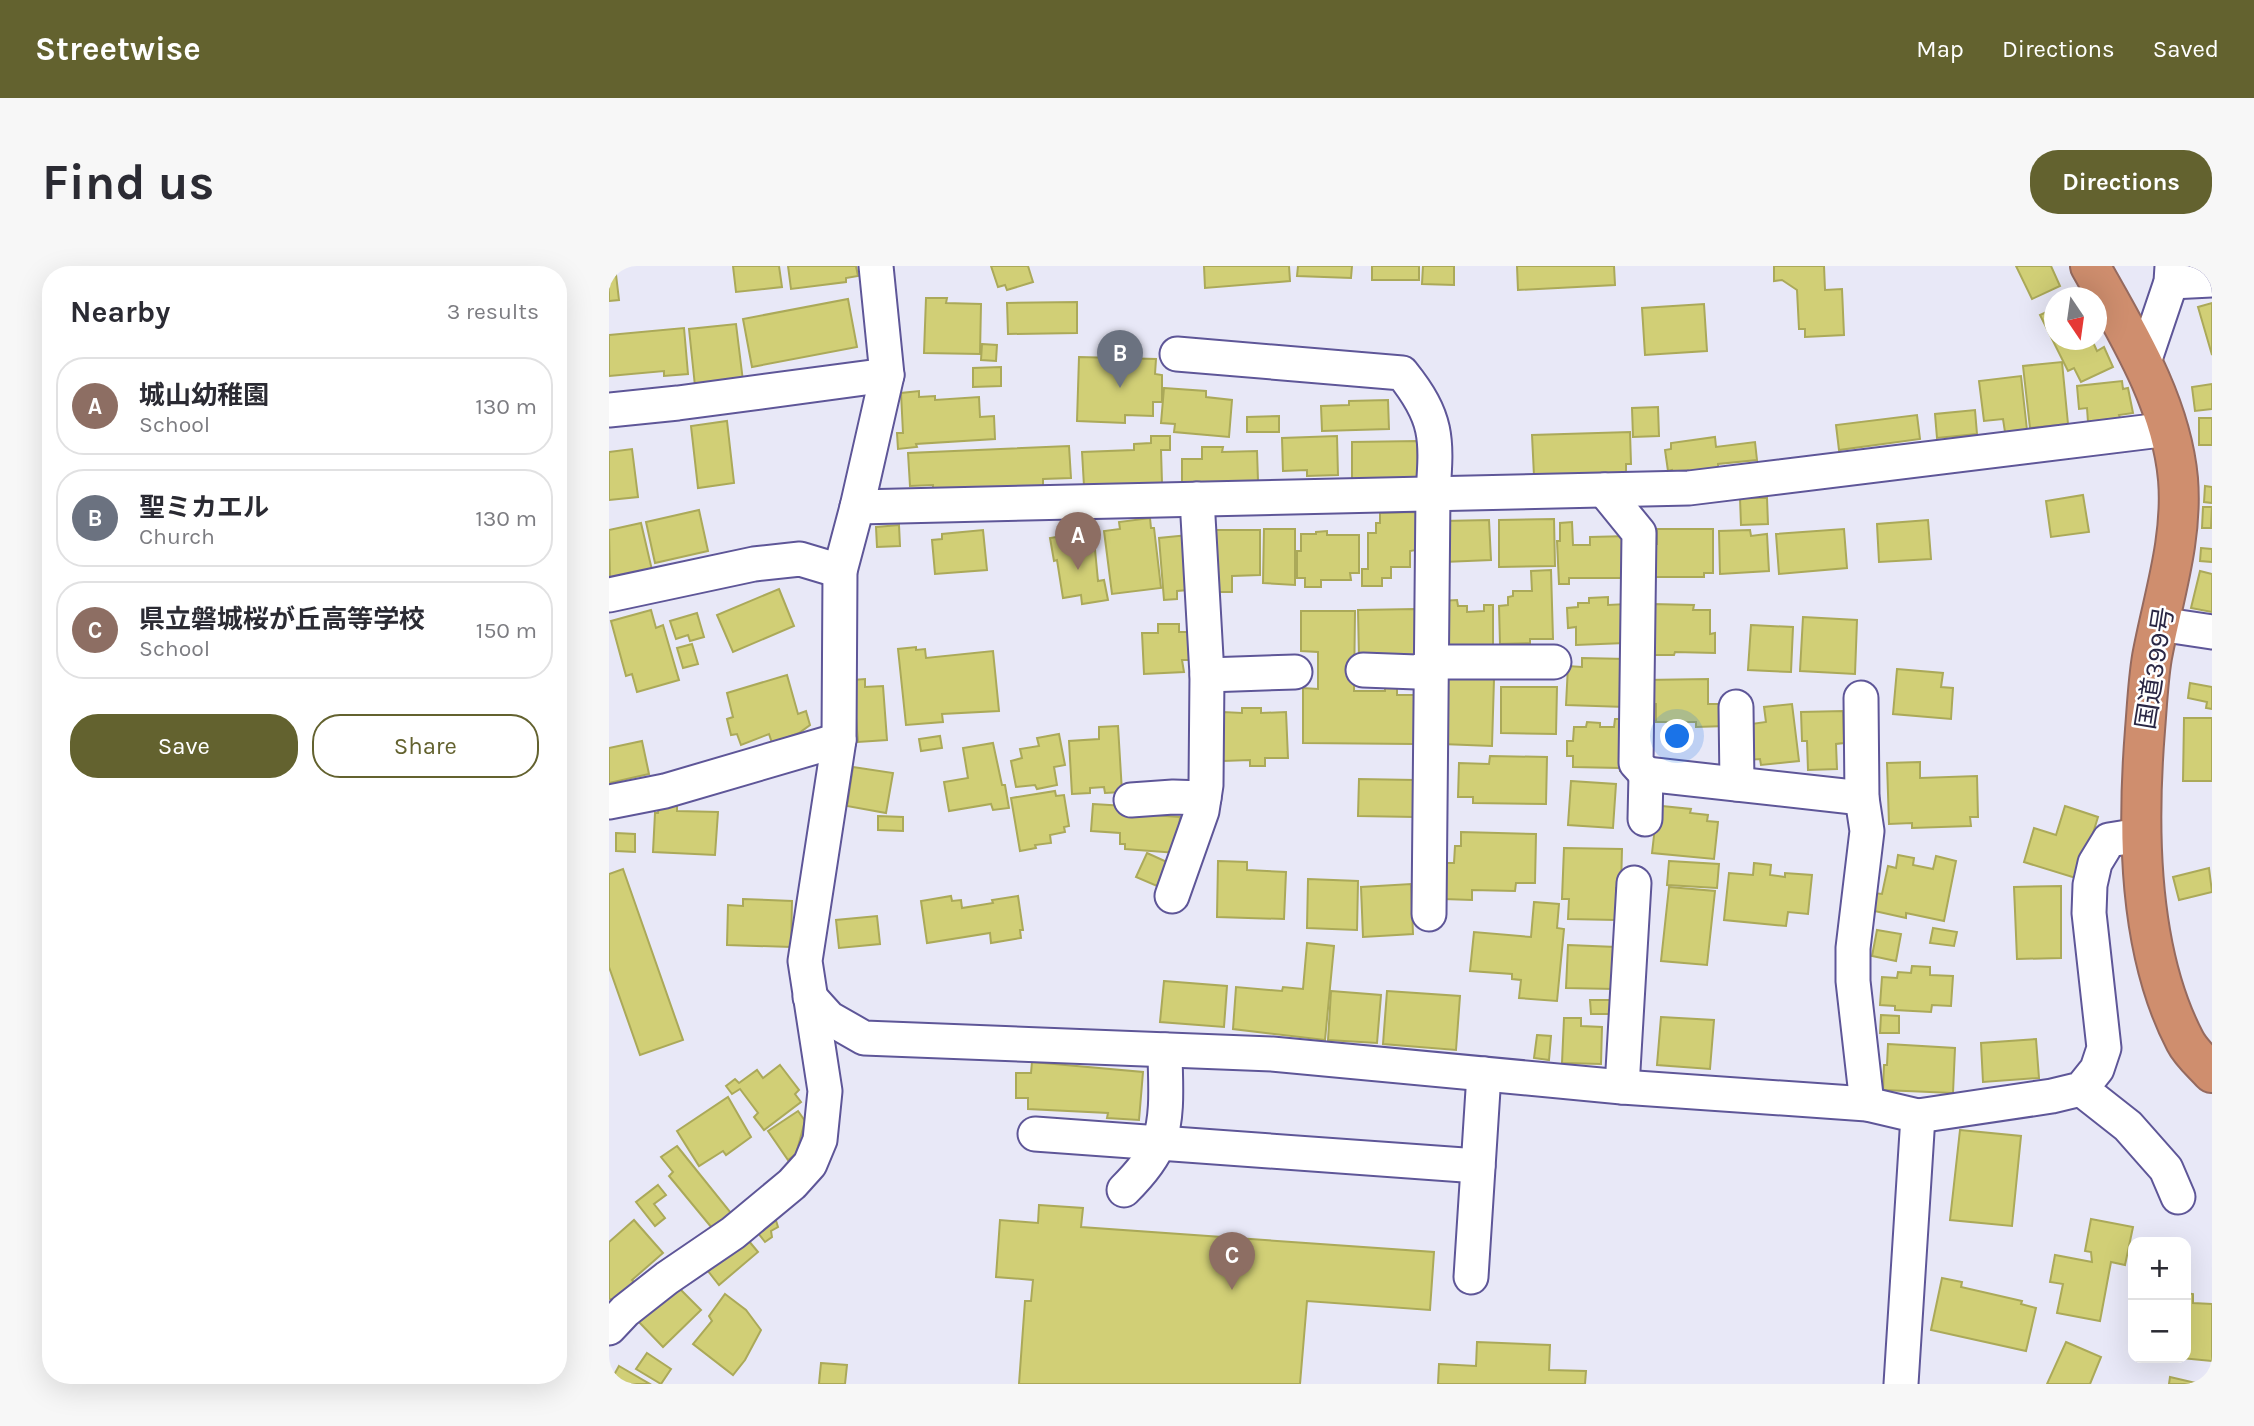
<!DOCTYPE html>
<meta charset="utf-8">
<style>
body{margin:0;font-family:Karla,"Noto Sans JP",sans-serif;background:#f7f7f7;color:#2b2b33}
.controls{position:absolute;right:21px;bottom:21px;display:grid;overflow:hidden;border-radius:14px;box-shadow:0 7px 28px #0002}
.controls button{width:63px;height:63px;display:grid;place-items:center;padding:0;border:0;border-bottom:2px solid #e1e1e2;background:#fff;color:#2b2b33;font:35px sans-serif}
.compass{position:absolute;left:1435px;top:21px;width:63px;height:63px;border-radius:50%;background:#fff;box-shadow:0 7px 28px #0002;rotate:167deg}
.you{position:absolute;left:1069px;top:471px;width:24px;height:24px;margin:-18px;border:5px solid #fff;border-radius:50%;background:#1a73e8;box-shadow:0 0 0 10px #1a73e833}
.badge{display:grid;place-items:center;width:46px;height:46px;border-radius:50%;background:#63622f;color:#fff;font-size:23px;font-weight:700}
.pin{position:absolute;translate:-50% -58px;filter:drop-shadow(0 2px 4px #0008)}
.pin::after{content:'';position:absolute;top:37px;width:24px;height:21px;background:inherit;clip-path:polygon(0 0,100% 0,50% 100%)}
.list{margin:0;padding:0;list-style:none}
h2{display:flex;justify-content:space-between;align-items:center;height:91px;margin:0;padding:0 28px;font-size:30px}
h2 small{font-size:23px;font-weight:400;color:#7c7c81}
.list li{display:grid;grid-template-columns:46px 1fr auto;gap:21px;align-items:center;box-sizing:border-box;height:98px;margin:0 14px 14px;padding:0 14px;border:2px solid #e1e1e2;border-radius:28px}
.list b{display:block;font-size:26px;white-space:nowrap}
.list p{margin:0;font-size:23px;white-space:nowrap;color:#7c7c81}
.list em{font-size:23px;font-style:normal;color:#7c7c81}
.actions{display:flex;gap:14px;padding:21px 28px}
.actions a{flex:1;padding:16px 0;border:2px solid #63622f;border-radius:28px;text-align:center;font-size:24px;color:#63622f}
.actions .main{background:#63622f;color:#fff}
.map{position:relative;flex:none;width:1603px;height:1118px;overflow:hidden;border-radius:28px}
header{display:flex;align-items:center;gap:42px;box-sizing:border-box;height:98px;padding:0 35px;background:#63622f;color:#fff}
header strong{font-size:33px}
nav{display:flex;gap:38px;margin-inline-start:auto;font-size:24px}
.intro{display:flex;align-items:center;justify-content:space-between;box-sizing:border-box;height:168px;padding:0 42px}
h1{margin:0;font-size:49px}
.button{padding:18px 32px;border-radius:28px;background:#63622f;color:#fff;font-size:24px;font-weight:700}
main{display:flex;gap:42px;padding:0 42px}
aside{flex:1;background:#fff;border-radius:28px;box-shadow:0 7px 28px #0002}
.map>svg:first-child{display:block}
.building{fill:#d1cf76;stroke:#aba959;stroke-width:2}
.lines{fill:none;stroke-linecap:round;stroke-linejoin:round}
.minor-casing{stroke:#5e5698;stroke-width:37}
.highway-casing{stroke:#956a5f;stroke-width:42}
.minor{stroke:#fff;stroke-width:33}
.highway{stroke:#cf8e6e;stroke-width:38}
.labels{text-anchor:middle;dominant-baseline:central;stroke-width:5;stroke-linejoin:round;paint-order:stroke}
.street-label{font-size:26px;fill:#2a2744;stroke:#fff}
</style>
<header>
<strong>Streetwise</strong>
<nav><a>Map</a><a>Directions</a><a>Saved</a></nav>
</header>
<div class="intro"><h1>Find us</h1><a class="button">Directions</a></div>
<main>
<aside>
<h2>Nearby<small>3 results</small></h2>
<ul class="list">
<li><span class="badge" style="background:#8d6e63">A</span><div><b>城山幼稚園</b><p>School</p></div><em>130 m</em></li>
<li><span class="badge" style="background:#6b7280">B</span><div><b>聖ミカエル</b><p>Church</p></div><em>130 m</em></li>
<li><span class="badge" style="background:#8d6e63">C</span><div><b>県立磐城桜が丘高等学校</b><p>School</p></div><em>150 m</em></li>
</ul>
<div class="actions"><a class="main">Save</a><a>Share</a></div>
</aside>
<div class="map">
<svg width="1603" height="1118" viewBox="0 0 1603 1118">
<rect width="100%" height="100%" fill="#e8e8f7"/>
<!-- building -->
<g class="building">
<polygon points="0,0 6,0 10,34 0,35"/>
<polygon points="124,0 170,0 173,21 127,26"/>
<polygon points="179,0 247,0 249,10 237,12 237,16 182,23"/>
<polygon points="382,0 419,0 424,16 398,24 396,19 389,21"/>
<polygon points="595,0 680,0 681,15 596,22"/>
<polygon points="689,0 743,0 742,12 688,10"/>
<rect x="763" y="0" width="47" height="14"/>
<polygon points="814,0 845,0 845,19 813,18"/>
<polygon points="908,0 1005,0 1006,19 909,24"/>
<polygon points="1165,0 1215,0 1216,24 1233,23 1235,69 1196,71 1196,63 1190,63 1188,24 1173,14 1165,15"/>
<polygon points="1407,0 1442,0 1451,20 1423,33"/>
<polygon points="317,32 338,32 337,37 372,38 371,88 315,87"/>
<polygon points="239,33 248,81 143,101 134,53"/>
<polygon points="468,36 468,67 399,68 398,37"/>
<polygon points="1603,37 1603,89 1589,41"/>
<polygon points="1095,38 1098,85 1036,89 1033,42"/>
<polygon points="1446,42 1446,74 1483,74 1488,85 1495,81 1504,101 1472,116 1465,102 1459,105 1431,49"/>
<polygon points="127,58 134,115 86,120 80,63"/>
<polygon points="75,62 79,108 55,110 55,105 0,110 0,69"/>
<polygon points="373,78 388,79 387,95 372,94"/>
<polygon points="470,91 547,93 546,108 553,109 553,136 544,136 544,150 516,149 516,157 468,155"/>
<polygon points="1453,96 1459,158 1421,162 1414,100"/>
<polygon points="392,101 392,120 364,121 364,102"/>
<polygon points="1412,110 1418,164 1396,166 1394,153 1375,155 1370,115"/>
<polygon points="1513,115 1514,123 1519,122 1524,147 1510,149 1511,152 1479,156 1478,142 1470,143 1468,120"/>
<polygon points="1603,118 1603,143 1586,145 1583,121"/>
<polygon points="555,122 597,125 597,131 623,134 620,171 565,166 566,158 552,157"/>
<polygon points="310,125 310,131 326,130 326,134 370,131 371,151 385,150 386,173 307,178 308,181 289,183 288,167 294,167 292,127"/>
<polygon points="779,134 780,163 713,165 712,140 740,139 740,135"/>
<polygon points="1049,141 1050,170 1024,171 1023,142"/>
<polygon points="1366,144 1368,168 1328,172 1326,148"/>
<polygon points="1308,149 1311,173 1230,184 1227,159"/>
<polygon points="670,150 670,166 638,166 638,151"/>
<rect x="1590" y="152" width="13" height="27"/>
<polygon points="118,155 125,217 89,222 82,160"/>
<polygon points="1021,166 1022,198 1017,198 1017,207 925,210 923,169"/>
<polygon points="542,170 561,170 561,184 552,184 553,217 475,220 473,186 525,184 525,178 542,177"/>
<polygon points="728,170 729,209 698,210 698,204 674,205 673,172"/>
<polygon points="1106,171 1107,181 1146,176 1148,194 1109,198 1109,202 1064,208 1063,204 1059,205 1056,184 1062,183 1062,177"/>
<polygon points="808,175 809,213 743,214 743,176"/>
<polygon points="460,180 462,212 434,213 434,221 324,224 324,219 301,220 299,187"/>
<polygon points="593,181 614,181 613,186 648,185 649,215 573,217 573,193 593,193"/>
<polygon points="23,183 29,231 0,234 0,186"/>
<polygon points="1596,220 1603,221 1603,237 1595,236"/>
<polygon points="1474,229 1480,266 1442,271 1437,235"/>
<polygon points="1131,232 1158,232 1159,258 1132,259"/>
<polygon points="1594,241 1603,241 1602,262 1593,262"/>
<polygon points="90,244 99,285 46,297 37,256"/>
<polygon points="807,246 807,284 801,285 801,301 782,301 782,312 773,312 773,320 753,320 753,303 759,303 759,267 767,267 767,257 771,257 771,247"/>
<polygon points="541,252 542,262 545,262 552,322 503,328 495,265 511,263 510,256"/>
<polygon points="945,253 946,300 890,301 890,254"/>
<polygon points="880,254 882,294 835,296 834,255"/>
<polygon points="1319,254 1322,293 1270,296 1268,258"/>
<polygon points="963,256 964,279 981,279 981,271 1020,270 1021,312 960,312 960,318 950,318 948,275 951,275 951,257"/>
<polygon points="32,257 43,304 1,313 0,264"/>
<polygon points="290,259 291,280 268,281 267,261"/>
<polygon points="655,263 686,263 686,319 654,317"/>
<polygon points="1048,263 1104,263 1104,307 1095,307 1095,311 1038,311 1038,278 1048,278"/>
<polygon points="1235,263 1238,302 1170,308 1167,268"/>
<polygon points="374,264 378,304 326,308 323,274 333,273 333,268"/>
<polygon points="606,264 651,264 651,309 623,310 623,326 606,326"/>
<polygon points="1141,264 1142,270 1158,268 1160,305 1111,308 1110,265"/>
<polygon points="718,265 718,269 750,269 750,307 741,307 742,314 712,314 712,321 696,321 696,312 688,312 688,285 692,285 692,268 707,268 707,266"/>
<polygon points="472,267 473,274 485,273 489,315 495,314 499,334 473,338 472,329 454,332 448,294 445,295 441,272"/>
<polygon points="579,269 579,324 568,325 568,333 555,334 550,272"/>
<polygon points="1592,282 1603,283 1603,296 1591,295"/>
<polygon points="942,304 944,373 921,373 921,377 891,378 890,340 899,339 899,331 904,330 904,325 923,325 922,305"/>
<polygon points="1591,305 1603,308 1603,346 1582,342"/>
<polygon points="170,323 185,360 124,386 108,349"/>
<polygon points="999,331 999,339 1018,338 1016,377 967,379 967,361 959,362 958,342 969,341 969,337 980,337 980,332"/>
<polygon points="848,334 849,340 858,340 858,346 875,345 875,339 884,339 884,386 831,385 831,335"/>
<polygon points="1043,338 1085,339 1084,344 1101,344 1101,368 1106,367 1106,387 1066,386 1065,389 1044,389"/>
<polygon points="806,343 807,391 750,392 749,344"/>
<polygon points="42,344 47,362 54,359 70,414 28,426 23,408 17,410 2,355"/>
<polygon points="692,345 746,345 745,425 776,425 776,414 788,414 788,429 805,429 805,478 694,477 694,422 709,423 709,386 692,385"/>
<polygon points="88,347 95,371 81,375 79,369 67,373 61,355"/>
<polygon points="1194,351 1248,354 1246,408 1191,405"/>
<polygon points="549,358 570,358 570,366 587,366 589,394 573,394 575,406 535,408 533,367 549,367"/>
<polygon points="1142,359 1184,361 1182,406 1139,404"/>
<polygon points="83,378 89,398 74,402 68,382"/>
<polygon points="307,381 307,384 316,383 317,392 384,385 390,445 333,448 334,456 297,459 289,383"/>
<polygon points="973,392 1017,393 1016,441 957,439 959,400 973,401"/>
<polygon points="1288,403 1334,407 1332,421 1344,422 1342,453 1284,448"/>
<polygon points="178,409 189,448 197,445 201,459 190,467 163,477 160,468 132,479 128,468 122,469 118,453 124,451 118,427"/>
<polygon points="835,412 885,413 883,480 833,478"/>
<polygon points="256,413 256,421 274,420 278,474 249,476 244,414"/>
<polygon points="1099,413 1099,438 1116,438 1117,460 1087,461 1087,456 1047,456 1047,438 1036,438 1036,414"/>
<polygon points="1581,417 1603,421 1603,443 1597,442 1598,436 1579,432"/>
<polygon points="892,421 948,421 947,468 892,467"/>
<polygon points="1183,438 1190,495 1152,499 1151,493 1139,494 1135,459 1157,456 1155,441"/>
<polygon points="633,442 652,442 652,447 677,446 679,492 656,492 656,500 641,500 641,494 614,495 614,491 610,491 609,464 615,464 614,446 633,447"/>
<polygon points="1234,445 1235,477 1227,478 1228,503 1199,504 1198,475 1193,475 1192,446"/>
<polygon points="1575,452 1603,452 1603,515 1574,515"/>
<polygon points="1006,453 1019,453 1018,505 1011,505 1011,502 964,501 964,490 958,490 958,475 964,475 965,461 977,461 978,456 991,457 991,461 1005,461"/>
<polygon points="509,460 513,526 496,527 495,521 481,522 481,527 463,528 460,475 490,473 490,461"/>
<polygon points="450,468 456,499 445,501 448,519 428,523 426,519 407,521 402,495 413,492 411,483 430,480 428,472"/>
<polygon points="331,470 333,482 312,485 310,473"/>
<polygon points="33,475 40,508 0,517 0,482"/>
<polygon points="384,477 393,519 396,519 400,542 384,544 382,538 340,545 335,516 359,512 354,482"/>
<polygon points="881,490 938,491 937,538 864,537 864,531 849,531 850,497 880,498"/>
<polygon points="1311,496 1311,512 1368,510 1369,551 1361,551 1362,560 1303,562 1303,557 1280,558 1278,497"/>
<polygon points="244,501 284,507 277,547 238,540"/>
<polygon points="750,513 806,514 806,551 749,550"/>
<polygon points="962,515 1007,518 1004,562 959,559"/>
<polygon points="446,525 447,530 455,529 460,560 455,561 456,566 441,569 442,577 426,579 427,582 411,585 402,532"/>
<polygon points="50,537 68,538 68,545 109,546 106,589 44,586 46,547 49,547"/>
<polygon points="484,538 516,540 516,547 571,551 568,587 516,583 516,578 511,578 511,567 482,565"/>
<polygon points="1053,540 1082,543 1081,547 1099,549 1098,555 1109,556 1105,593 1043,587 1046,561 1050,561"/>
<polygon points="1456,540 1489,551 1470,613 1415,596 1425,562 1447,569"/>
<polygon points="269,550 294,551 294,565 269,564"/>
<polygon points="852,566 927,568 926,617 907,617 906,625 863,624 863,634 835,633 838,597 845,597 846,580 852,580"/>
<polygon points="7,567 26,568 26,586 7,585"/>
<polygon points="955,582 1013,583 1012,622 1007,622 1007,654 959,653 960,633 953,633"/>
<polygon points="538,587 558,596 548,620 527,611"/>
<polygon points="1289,589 1305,592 1304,599 1324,603 1327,590 1347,595 1335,655 1297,647 1297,652 1261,644 1265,627 1273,628 1279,600 1287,602"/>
<polygon points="609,595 638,596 638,604 677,606 675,653 608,651"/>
<polygon points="1060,595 1110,598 1108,622 1058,619"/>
<polygon points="1145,597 1162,599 1161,609 1176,611 1176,607 1203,609 1199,648 1179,646 1177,660 1115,654 1120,607 1144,609"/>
<polygon points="1600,602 1603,626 1570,634 1564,611"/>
<polygon points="14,603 74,774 31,789 0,701 0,608"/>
<polygon points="699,613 749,615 748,664 698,662"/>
<polygon points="802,618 804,668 754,671 752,621"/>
<polygon points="1452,620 1452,692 1408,693 1405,621"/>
<polygon points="1060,621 1106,625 1098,699 1052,695"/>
<polygon points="342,630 343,635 352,634 353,642 384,637 383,634 409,630 414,664 411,664 412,672 382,677 381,667 318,677 312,635"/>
<polygon points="134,633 183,635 182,681 118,679 119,639 134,640"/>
<polygon points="925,636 950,638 948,662 955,663 948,735 910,732 912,714 903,713 903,708 861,705 865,666 922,671"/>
<polygon points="268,650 271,678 230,682 227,654"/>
<polygon points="1324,662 1348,666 1345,680 1321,677"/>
<polygon points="1268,664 1292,668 1287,695 1263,690"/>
<polygon points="698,677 725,680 716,774 624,763 627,721 673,725 674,721 694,723"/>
<polygon points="959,679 1007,681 1005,723 957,722"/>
<polygon points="1303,700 1321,701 1321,709 1344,710 1342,740 1323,739 1322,746 1286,744 1286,740 1271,739 1273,711 1288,712 1289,706 1302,707"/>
<polygon points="555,715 618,720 615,761 551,756"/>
<polygon points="722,725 772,729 768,777 719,774"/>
<polygon points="778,725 851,730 847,784 774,778"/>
<polygon points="981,734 1004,734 1005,748 982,748"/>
<polygon points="1272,749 1290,750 1290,767 1271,767"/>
<polygon points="1052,751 1105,754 1101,803 1048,799"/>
<polygon points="955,752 972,752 972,760 993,761 992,798 953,797"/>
<polygon points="928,769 942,770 940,794 925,792"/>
<polygon points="1427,773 1430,812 1374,816 1372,777"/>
<polygon points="1279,778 1346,782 1344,827 1274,824 1275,799 1278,799"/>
<polygon points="423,796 534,806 530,854 498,852 499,847 419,843 419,832 407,832 407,807 422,807"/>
<polygon points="171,799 190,824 186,828 192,836 155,864 145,851 149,847 131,823 123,828 117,820 126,813 130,817 148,804 154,812"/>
<polygon points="119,831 142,871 117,889 114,885 90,900 68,865"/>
<polygon points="189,845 196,855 187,888 179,894 159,865"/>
<polygon points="1351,864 1412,870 1403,960 1341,954"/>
<polygon points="68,880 122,947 103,962 60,910 64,906 52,891"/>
<polygon points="49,919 57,929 45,938 56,952 46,960 27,936"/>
<polygon points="430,939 474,942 472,961 825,986 821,1044 698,1035 691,1118 410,1118 416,1035 422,1035 424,1014 387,1011 391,954 429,957"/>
<polygon points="165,948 169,961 162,965 163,971 156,976 145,962"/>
<polygon points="1482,953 1524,961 1516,999 1502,996 1491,1055 1448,1047 1454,1018 1441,1016 1446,989 1483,996 1482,986 1476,985"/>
<polygon points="25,954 54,987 23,1014 29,1020 7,1040 0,1032 0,976"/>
<polygon points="134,968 149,986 110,1019 95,1000"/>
<polygon points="1333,1012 1353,1016 1352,1021 1413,1035 1412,1038 1427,1042 1417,1085 1322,1064"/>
<polygon points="65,1017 92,1044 54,1081 28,1054"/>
<polygon points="1577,1027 1584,1028 1584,1037 1603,1038 1603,1095 1572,1092 1577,1092"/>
<polygon points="116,1028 137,1044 152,1064 136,1094 124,1109 84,1078 103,1055 100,1050"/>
<polygon points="868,1076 941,1079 940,1104 977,1105 976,1118 829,1118 830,1098 867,1100"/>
<polygon points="1457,1076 1492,1091 1481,1118 1438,1118"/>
<polygon points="38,1087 62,1103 52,1118 27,1103"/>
<polygon points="212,1097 238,1099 236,1118 210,1118"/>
<polygon points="10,1100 41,1118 0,1118"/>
<polygon points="1561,1111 1591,1118 1560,1118"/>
</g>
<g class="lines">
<defs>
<g id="minor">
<polyline points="1562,16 1603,14"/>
<path d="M568 88 793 107C829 152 828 172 824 227L820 648"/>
<polyline points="1534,99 1562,16 1563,0"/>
<polyline points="0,144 69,137 278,109"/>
<polyline points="995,224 1030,267 1027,497 1037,508"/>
<polyline points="248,241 1080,222 1560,163"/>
<polyline points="0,329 145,298 191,293 231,305"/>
<polyline points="1550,358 1603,366"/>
<polyline points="754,404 808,406 830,396 945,396"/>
<polyline points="598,409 686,406"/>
<polyline points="1252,432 1253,532 1258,565 1244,682 1244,715 1258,838"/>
<polyline points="1127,441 1128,518"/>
<polyline points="522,534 564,531 595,532"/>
<polyline points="0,536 56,525 230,474"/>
<polyline points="1036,553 1037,508 1253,532"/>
<polyline points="563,630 593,545 597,519 598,409 588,233"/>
<polyline points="201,731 220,752 255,772 663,788 1013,821 1258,838 1309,850 1292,1118"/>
<polyline points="1013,821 1025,617"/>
<polyline points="1472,823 1519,860 1557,903 1569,931"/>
<polyline points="1309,850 1443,830 1472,823 1488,803 1495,782 1480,647 1481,619 1486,597 1500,574 1531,569"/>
<polyline points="426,868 869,900"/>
<path d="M515 924C528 911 544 893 550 876 560 847 556 813 556 784"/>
<polyline points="862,1011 875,808"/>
<polyline points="0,1062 16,1045 58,1012 124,967 183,918 201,898 211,874 216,825 196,695 230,474 231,305 248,241 278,109 267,0"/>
</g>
<path id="highway" d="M1481 0C1518 66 1562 136 1569 213 1574 274 1554 332 1543 391 1539 415 1538 440 1536 464 1528 564 1529 685 1576 775 1582 787 1594 797 1603 807"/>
</defs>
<!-- minor casing -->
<use href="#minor" class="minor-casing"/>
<!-- highway casing -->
<use href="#highway" class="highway-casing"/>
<!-- minor -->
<use href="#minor" class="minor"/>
<!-- highway -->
<use href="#highway" class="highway"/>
</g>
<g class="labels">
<!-- street labels -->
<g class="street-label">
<text transform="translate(1546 402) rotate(-81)">国道399号</text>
</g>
</g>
</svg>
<div class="controls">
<button>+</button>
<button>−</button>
</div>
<svg class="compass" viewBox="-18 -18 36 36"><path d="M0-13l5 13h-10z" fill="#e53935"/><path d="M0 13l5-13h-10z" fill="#7c7c81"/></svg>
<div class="you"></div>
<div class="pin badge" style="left:469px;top:304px;background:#8d6e63">A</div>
<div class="pin badge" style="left:511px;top:122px;background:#6b7280">B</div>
<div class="pin badge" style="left:623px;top:1024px;background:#8d6e63">C</div>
</div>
</main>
